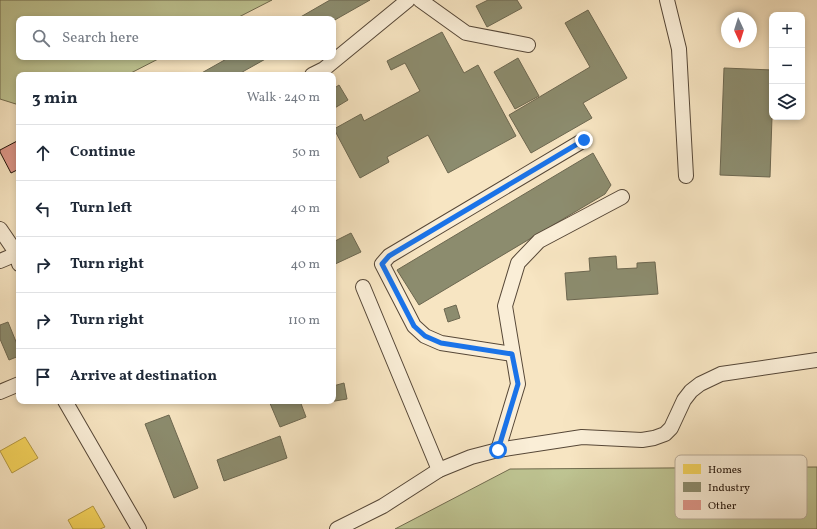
<!DOCTYPE html>
<meta charset="utf-8">
<style>
body{margin:0;font-family:Vollkorn,serif;background:#f6f6f7;color:#1f2937}
.controls{position:absolute;right:12px;top:12px;display:grid;overflow:hidden;border-radius:8px;box-shadow:0 2px 6px #0003}
.controls button{width:36px;height:36px;display:grid;place-items:center;padding:0;border:0;border-bottom:1px solid #e0e1e3;background:#fff;color:#1f2937;font:20px sans-serif}
.compass{position:absolute;left:721px;top:12px;width:36px;height:36px;border-radius:50%;background:#fff;box-shadow:0 2px 6px #0003;rotate:176deg}
.stop{position:absolute;width:12px;height:12px;margin:-9px;border:3px solid #1a73e8;border-radius:50%;background:#fff}
.stop.end{background:#1a73e8;border-color:#fff;box-shadow:0 1px 4px #0008}
.list{margin:0;padding:0;list-style:none}
h2{display:flex;justify-content:space-between;align-items:center;height:52px;margin:0;padding:0 16px;font-size:17px}
h2 small{font-size:13px;font-weight:400;color:#747a83}
.list li{display:grid;grid-template-columns:26px 1fr auto;gap:12px;align-items:center;box-sizing:border-box;height:56px;padding:0 16px;border-top:1px solid #e0e1e3}
.list b{display:block;font-size:15px;white-space:nowrap}
.list em{font-size:13px;font-style:normal;color:#747a83}
.icon{flex:none;width:22px;height:22px;fill:none;stroke:currentColor;stroke-width:2;stroke-linecap:round;stroke-linejoin:round}
.map{position:relative;flex:none;width:817px;height:529px;overflow:hidden}
.search{position:absolute;background:#fff;box-shadow:0 2px 6px #0003;left:16px;top:16px;width:320px;height:44px;display:flex;align-items:center;gap:10px;box-sizing:border-box;padding:0 14px;border-radius:8px;color:#747a83;font-size:15px}
.panel{position:absolute;background:#fff;box-shadow:0 2px 6px #0003;left:16px;top:72px;width:320px;height:332px;border-radius:8px}
.map>svg:first-child{display:block}
.green{fill:#bec492;stroke:#706b4e}
.homes{fill:#f6d55c;stroke:#b69a43}
.industry{fill:#8c8c6e;stroke:#6c6750}
.building{fill:#df978a;stroke:#211209}
.lines{fill:none;stroke-linecap:round;stroke-linejoin:round}
.minor-casing{stroke:#564737;stroke-width:16}
.minor{stroke:#faeed7;stroke-width:14}
.route{stroke:#1a73e8;stroke-width:5}
.key{fill:#faeed7;stroke:#b9ac99;stroke-width:1}
.key-label{font-size:11px;fill:#211209}
</style>
<div class="map">
<svg width="817" height="529" viewBox="0 0 817 529">
<rect width="100%" height="100%" fill="#f7e5c2"/>
<filter id="stains"><feTurbulence type="fractalNoise" baseFrequency=".005" numOctaves="4"/><feColorMatrix values="0 0 0 0 .2 0 0 0 0 .09 0 0 0 0 .02 0 0 0 .5 -.17"/></filter>
<radialGradient id="worn" r=".72"><stop offset=".6" stop-color="#630" stop-opacity="0"/><stop offset="1" stop-color="#630" stop-opacity=".3"/></radialGradient>
<!-- green -->
<g class="green">
<polygon points="0,0 272,0 235,19 19,19 19,57 162,57 127,75 19,75 19,105 0,99"/>
<polygon points="817,467 817,529 395,529 510,469"/>
</g>
<!-- homes -->
<g class="homes">
<polygon points="25,437 38,458 12,473 0,451"/>
<polygon points="93,506 105,527 100,529 73,529 68,520"/>
</g>
<!-- industry -->
<g class="industry">
<polygon points="330,0 370,0 333,21 333,19 297,19"/>
<polygon points="488,0 517,0 522,8 487,27 476,6"/>
<polygon points="588,10 627,78 583,103 592,118 531,153 509,115 590,67 565,23"/>
<polygon points="442,32 464,73 478,65 516,136 448,173 428,135 387,157 389,162 360,178 334,129 361,114 364,121 420,91 405,63 391,70 387,61"/>
<polygon points="230,57 269,57 237,75 198,75"/>
<polygon points="518,58 539,96 515,109 494,72"/>
<polygon points="724,68 772,70 772,117 770,177 720,175"/>
<polygon points="339,85 348,100 333,109 333,89"/>
<polygon points="593,153 611,185 605,194 419,305 397,270"/>
<polygon points="351,233 361,252 333,265 333,242"/>
<polygon points="616,256 617,269 637,268 637,263 655,262 658,294 567,300 565,273 590,271 589,258"/>
<polygon points="456,305 460,318 448,322 444,309"/>
<polygon points="8,322 19,349 19,356 9,360 0,339 0,325"/>
<polygon points="344,383 347,399 329,402 329,401 333,401 333,386"/>
<polygon points="269,401 300,401 306,417 280,427"/>
<polygon points="169,415 198,488 174,498 145,424"/>
<polygon points="280,436 287,458 224,481 217,460"/>
</g>
<!-- building -->
<polygon class="building" points="19,140 19,169 11,173 0,152 0,150"/>
<g class="lines">
<defs>
<g id="minor">
<polyline points="420,0 466,33 528,45"/>
<polyline points="667,0 679,49 686,176"/>
<polyline points="312,75 324,69 408,0"/>
<polyline points="0,229 17,254 19,264"/>
<polyline points="0,261 19,253"/>
<polyline points="363,287 439,470"/>
<polyline points="512,354 441,343 425,336 414,326 382,264 389,256 584,140"/>
<polyline points="0,392 19,384"/>
<polyline points="65,401 139,529"/>
<polyline points="498,450 518,384 505,306 518,263 539,241 622,197"/>
<polyline points="337,529 383,506 439,470 471,457 498,450 582,437 642,440 654,438 665,434 671,428 684,400 691,391 700,384 721,374 817,360"/>
</g>
</defs>
<!-- minor casing -->
<use href="#minor" class="minor-casing"/>
<!-- minor -->
<use href="#minor" class="minor"/>
</g>
<g class="lines">
<!-- route -->
<polyline class="route" points="498,450 518,384 512,354 441,343 425,336 414,326 382,264 389,256 584,140"/>
</g>
<!-- legend -->
<rect x="675" y="455" width="132" height="64" rx="6" class="key"/>
<rect x="683" y="464" width="18" height="10" fill="#f6d55c"/>
<rect x="683" y="482" width="18" height="10" fill="#8c8c6e"/>
<rect x="683" y="500" width="18" height="10" fill="#df978a"/>
<g class="key-label">
<text x="708" y="473">Homes</text>
<text x="708" y="491">Industry</text>
<text x="708" y="509">Other</text>
</g>
<rect width="100%" height="100%" filter="url(#stains)"/>
<rect width="100%" height="100%" fill="url(#worn)"/>
</svg>
<div class="controls">
<button>+</button>
<button>−</button>
<button><svg class="icon" aria-label="layers" viewBox="0 0 24 24"><path d="M12 4l9 5-9 5-9-5zM3 14l9 5 9-5"/></svg></button>
</div>
<svg class="compass" viewBox="-18 -18 36 36"><path d="M0-13l5 13h-10z" fill="#e53935"/><path d="M0 13l5-13h-10z" fill="#747a83"/></svg>
<div class="stop" style="left:498px;top:450px"></div>
<div class="stop end" style="left:584px;top:140px"></div>
<div class="search"><svg class="icon" aria-label="search" viewBox="0 0 24 24"><circle cx="10" cy="10" r="6"/><path d="M15 15l6 6"/></svg>Search here</div>
<section class="panel">
<h2>3 min<small>Walk · 240 m</small></h2>
<ul class="list">
<li><svg class="icon" aria-label="ahead" viewBox="0 0 24 24"><path d="M12 20V5M6 11l6-6 6 6"/></svg><div><b>Continue</b></div><em>50 m</em></li>
<li><svg class="icon" aria-label="left" viewBox="0 0 24 24"><path d="M17 20v-9H6M10 6l-5 5 5 5"/></svg><div><b>Turn left</b></div><em>40 m</em></li>
<li><svg class="icon" aria-label="right" viewBox="0 0 24 24"><path d="M7 20v-9h11M14 6l5 5-5 5"/></svg><div><b>Turn right</b></div><em>40 m</em></li>
<li><svg class="icon" aria-label="right" viewBox="0 0 24 24"><path d="M7 20v-9h11M14 6l5 5-5 5"/></svg><div><b>Turn right</b></div><em>110 m</em></li>
<li><svg class="icon" aria-label="arrive" viewBox="0 0 24 24"><path d="M6 21V4h12l-3 4 3 4H6"/></svg><div><b>Arrive at destination</b></div></li>
</ul>
</section>
</div>
